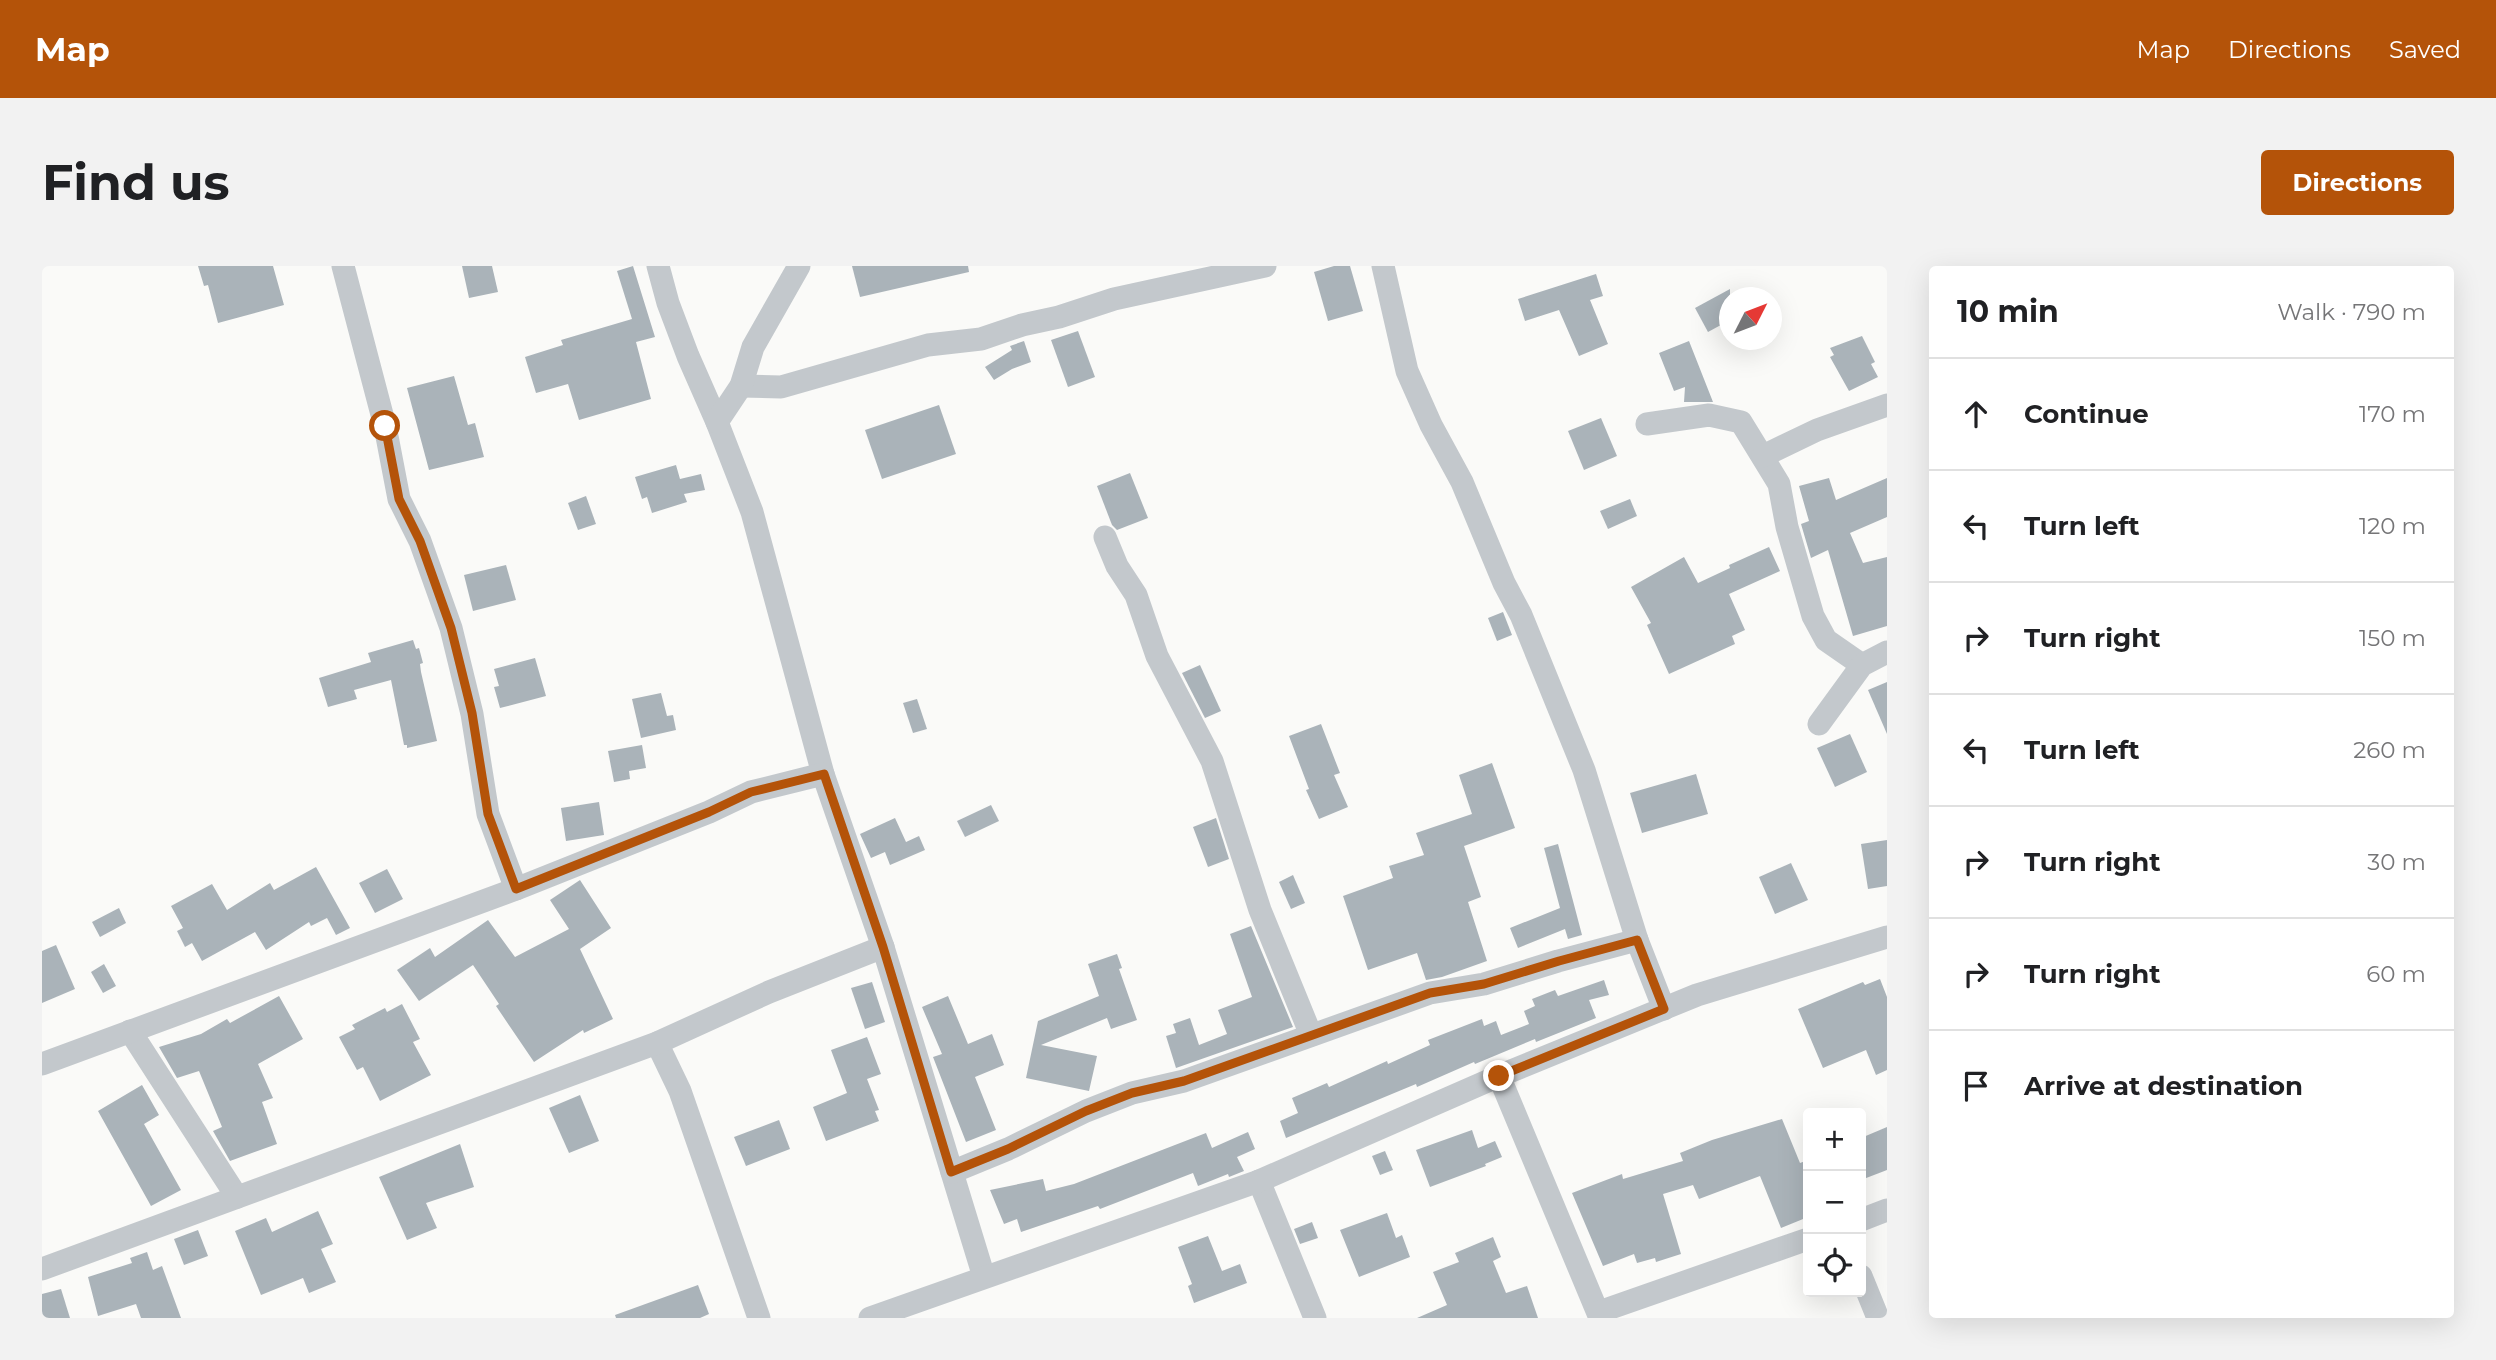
<!DOCTYPE html>
<meta charset="utf-8">
<style>
body{margin:0;font-family:Montserrat,sans-serif;background:#f2f2f2;color:#202124}
.controls{position:absolute;right:21px;bottom:21px;display:grid;overflow:hidden;border-radius:7px;box-shadow:0 7px 28px #0002}
.controls button{width:63px;height:63px;display:grid;place-items:center;padding:0;border:0;border-bottom:2px solid #e0e0e0;background:#fff;color:#202124;font:35px sans-serif}
.compass{position:absolute;left:1677px;top:21px;width:63px;height:63px;border-radius:50%;background:#fff;box-shadow:0 7px 28px #0002;rotate:48deg}
.stop{position:absolute;width:21px;height:21px;margin:-16px;border:5px solid #b45309;border-radius:50%;background:#fff}
.stop.end{background:#b45309;border-color:#fff;box-shadow:0 2px 7px #0008}
.list{margin:0;padding:0;list-style:none}
h2{display:flex;justify-content:space-between;align-items:center;height:91px;margin:0;padding:0 28px;font-size:30px}
h2 small{font-size:23px;font-weight:400;color:#757577}
.list li{display:grid;grid-template-columns:46px 1fr auto;gap:21px;align-items:center;box-sizing:border-box;height:112px;padding:0 28px;border-top:2px solid #e0e0e0}
.list b{display:block;font-size:26px;white-space:nowrap}
.list em{font-size:23px;font-style:normal;color:#757577}
.icon{flex:none;width:38px;height:38px;fill:none;stroke:currentColor;stroke-width:2;stroke-linecap:round;stroke-linejoin:round}
.map{position:relative;flex:none;width:1845px;height:1052px;overflow:hidden;border-radius:7px}
header{display:flex;align-items:center;gap:42px;box-sizing:border-box;height:98px;padding:0 35px;background:#b45309;color:#fff}
header strong{font-size:33px}
nav{display:flex;gap:38px;margin-inline-start:auto;font-size:24px}
.intro{display:flex;align-items:center;justify-content:space-between;box-sizing:border-box;height:168px;padding:0 42px}
h1{margin:0;font-size:49px}
.button{padding:18px 32px;border-radius:7px;background:#b45309;color:#fff;font-size:24px;font-weight:700}
main{display:flex;gap:42px;padding:0 42px}
aside{flex:1;background:#fff;border-radius:7px;box-shadow:0 7px 28px #0002}
.map>svg:first-child{display:block}
.building{fill:#aab3b9}
.lines{fill:none;stroke-linecap:round;stroke-linejoin:round}
.minor{stroke:#c3c8cc;stroke-width:23}
.route{stroke:#b45309;stroke-width:9}
</style>
<header>
<strong>Map</strong>
<nav><a>Map</a><a>Directions</a><a>Saved</a></nav>
</header>
<div class="intro"><h1>Find us</h1><a class="button">Directions</a></div>
<main>
<div class="map">
<svg width="1845" height="1052" viewBox="0 0 1845 1052">
<rect width="100%" height="100%" fill="#fafaf8"/>
<!-- building -->
<g class="building">
<polygon points="156,0 231,0 242,39 176,57 166,19 162,20"/>
<polygon points="420,0 450,0 456,26 427,32"/>
<polygon points="591,0 613,71 594,76 609,133 537,154 526,118 494,127 483,91 521,79 519,74 590,53 575,5"/>
<polygon points="810,0 926,0 927,6 818,31"/>
<polygon points="1292,0 1308,0 1321,45 1286,55 1272,6"/>
<polygon points="1554,8 1561,30 1548,34 1566,78 1537,90 1517,44 1483,55 1476,33"/>
<polygon points="1688,23 1688,54 1666,66 1653,42"/>
<polygon points="1036,65 1053,111 1026,121 1009,74"/>
<polygon points="1820,70 1833,96 1829,98 1836,111 1807,125 1788,91 1792,89 1788,82"/>
<polygon points="982,75 989,96 970,103 952,114 943,101 970,84 968,80"/>
<polygon points="1647,75 1671,136 1642,136 1643,121 1632,125 1617,87"/>
<polygon points="412,110 426,159 433,157 442,191 387,204 365,122"/>
<polygon points="897,139 914,188 840,213 823,164"/>
<polygon points="1559,152 1575,190 1542,204 1526,165"/>
<polygon points="634,199 638,213 659,208 663,224 642,228 645,236 610,247 605,231 600,233 593,211"/>
<polygon points="1088,207 1106,252 1075,264 1070,259 1055,220"/>
<polygon points="1787,212 1794,234 1845,212 1845,251 1808,267 1821,297 1845,291 1845,360 1811,370 1786,284 1769,292 1759,258 1767,255 1757,220"/>
<polygon points="544,230 554,258 536,264 526,237"/>
<polygon points="1588,233 1595,250 1566,263 1558,245"/>
<polygon points="1727,281 1738,305 1687,328 1703,364 1690,370 1693,378 1627,408 1605,359 1609,357 1589,321 1642,291 1656,317 1688,302 1687,299"/>
<polygon points="464,299 474,334 431,345 422,309"/>
<polygon points="1461,346 1470,369 1455,375 1446,352"/>
<polygon points="371,374 374,383 377,382 381,397 378,398 379,406 395,475 365,482 365,479 362,479 349,414 312,424 315,433 286,441 277,412 329,396 326,387"/>
<polygon points="493,392 504,430 458,442 452,421 457,420 452,403"/>
<polygon points="1158,399 1179,445 1163,452 1140,407"/>
<polygon points="1845,416 1845,468 1826,424"/>
<polygon points="619,427 625,450 631,449 634,464 599,472 590,433"/>
<polygon points="875,433 885,463 871,467 861,437"/>
<polygon points="1279,458 1298,507 1292,509 1306,541 1277,553 1264,524 1267,523 1247,470"/>
<polygon points="1808,468 1825,506 1793,521 1775,482"/>
<polygon points="600,479 604,502 587,505 588,513 572,516 566,485"/>
<polygon points="1450,497 1473,562 1422,580 1439,631 1426,636 1445,695 1400,711 1384,714 1375,687 1326,704 1301,630 1351,612 1347,600 1382,589 1374,567 1430,548 1417,509"/>
<polygon points="1654,508 1666,548 1600,567 1588,527"/>
<polygon points="557,536 562,569 524,575 519,542"/>
<polygon points="949,539 957,555 923,571 915,555"/>
<polygon points="853,552 864,576 877,570 883,584 848,599 843,586 829,592 818,568"/>
<polygon points="1174,552 1187,593 1166,601 1151,561"/>
<polygon points="1845,574 1845,620 1826,623 1819,578"/>
<polygon points="1516,578 1540,669 1526,673 1523,663 1476,682 1468,662 1518,642 1502,582"/>
<polygon points="1749,597 1766,634 1733,648 1717,611"/>
<polygon points="274,601 308,662 294,669 285,652 269,660 267,656 224,684 213,666 160,695 150,677 143,681 135,665 141,662 129,640 170,618 185,644 228,617 232,624"/>
<polygon points="345,603 361,633 333,647 317,617"/>
<polygon points="1251,609 1263,637 1249,643 1237,616"/>
<polygon points="538,614 569,662 538,683 571,753 542,767 541,764 492,796 454,740 457,738 431,699 377,735 355,704 388,682 393,691 446,654 473,691 527,663 508,634"/>
<polygon points="77,642 84,657 58,671 50,656"/>
<polygon points="1209,660 1251,761 1134,802 1124,770 1134,767 1131,758 1148,752 1157,779 1185,768 1176,744 1210,731 1188,668"/>
<polygon points="14,679 33,723 0,737 0,685"/>
<polygon points="1075,688 1080,702 1077,703 1095,754 1069,763 1065,752 999,779 1055,790 1047,825 984,812 996,755 1057,730 1046,698"/>
<polygon points="62,698 74,720 61,727 49,706"/>
<polygon points="1838,713 1845,731 1845,804 1834,809 1824,784 1781,802 1756,743 1821,716 1823,719"/>
<polygon points="1562,714 1567,729 1547,734 1554,752 1494,776 1493,773 1433,798 1432,796 1375,821 1374,818 1244,872 1238,855 1256,847 1250,832 1285,817 1287,821 1345,795 1346,798 1388,779 1386,774 1440,753 1442,760 1454,755 1459,769 1487,758 1482,745 1493,740 1490,733 1513,724 1516,730"/>
<polygon points="830,716 843,756 823,763 809,722"/>
<polygon points="237,730 261,773 216,798 231,832 220,836 235,878 188,895 171,865 180,861 157,805 135,812 117,781 159,768 185,753 188,757"/>
<polygon points="906,730 926,778 950,768 962,799 933,811 954,864 924,876 891,791 900,788 880,741"/>
<polygon points="360,738 378,773 371,776 389,809 338,835 321,801 315,804 297,771 313,763 310,759 343,742 345,746"/>
<polygon points="825,771 839,808 825,813 837,844 833,845 837,855 784,875 771,841 805,827 789,784"/>
<polygon points="100,819 117,849 102,858 139,924 109,940 56,845"/>
<polygon points="538,829 557,875 527,887 507,842"/>
<polygon points="1740,853 1758,897 1766,894 1766,951 1739,962 1718,910 1657,933 1651,919 1621,928 1639,988 1614,996 1613,992 1595,997 1592,988 1561,1000 1530,927 1580,908 1581,913 1641,895 1638,887 1670,874"/>
<polygon points="737,854 748,883 704,900 692,871"/>
<polygon points="1845,861 1845,904 1819,914 1819,872"/>
<polygon points="1430,864 1436,882 1453,875 1460,891 1443,898 1444,900 1388,921 1374,884"/>
<polygon points="1206,866 1213,883 1195,891 1202,905 1187,911 1186,908 1156,920 1151,907 1058,943 1056,940 979,966 975,953 962,958 948,924 1001,913 1004,925 1032,918 1164,867 1170,882"/>
<polygon points="418,878 432,921 384,937 395,962 365,974 337,911"/>
<polygon points="1343,885 1351,904 1338,909 1330,890"/>
<polygon points="276,945 291,978 279,983 294,1016 267,1027 261,1012 219,1029 193,965 224,952 230,966"/>
<polygon points="1345,947 1354,972 1360,969 1368,991 1317,1011 1298,964"/>
<polygon points="1270,956 1276,972 1258,978 1252,963"/>
<polygon points="156,964 166,990 142,999 132,973"/>
<polygon points="1166,970 1180,1005 1198,998 1205,1017 1152,1037 1146,1020 1150,1018 1136,981"/>
<polygon points="1451,971 1459,991 1451,995 1464,1027 1485,1020 1496,1052 1375,1052 1405,1039 1391,1006 1417,996 1413,987"/>
<polygon points="105,986 111,1004 120,1000 139,1052 99,1052 94,1038 56,1050 46,1011 90,997 88,992"/>
<polygon points="656,1019 667,1048 658,1052 574,1052 573,1049"/>
<polygon points="19,1023 28,1052 0,1052 0,1028"/>
</g>
<g class="lines">
<!-- minor -->
<g class="minor">
<polyline points="301,0 343,160 357,233 378,275 409,362 430,448 446,548 474,623"/>
<polyline points="616,0 626,37 646,90 675,156 710,246 781,508 841,681 942,1011"/>
<polyline points="1341,0 1365,105 1389,159 1420,216 1462,317 1479,349 1542,504 1595,674 1622,743"/>
<polyline points="699,120 739,121 886,79 939,73 980,59 1017,51 1072,33 1223,0"/>
<polyline points="675,156 699,120 711,81 757,0"/>
<polyline points="1605,158 1667,149 1699,156 1737,218 1745,261 1771,350 1784,374 1820,399"/>
<polyline points="1721,190 1775,164 1845,139"/>
<polyline points="1063,271 1075,300 1094,329 1115,390 1170,495 1218,644 1269,769"/>
<polyline points="1777,458 1820,399 1845,386"/>
<polyline points="88,765 195,931"/>
<polyline points="615,777 638,825 717,1052"/>
<polyline points="0,798 474,623 667,546 709,526 781,508"/>
<polyline points="1457,810 1558,1052"/>
<polyline points="910,906 966,883 1044,845 1090,827 1142,815 1388,727 1442,718 1516,695 1595,674"/>
<polyline points="1217,915 1273,1052"/>
<polyline points="1819,954 1845,944"/>
<polyline points="0,1003 615,777 727,726 841,681"/>
<polyline points="1819,1010 1836,1052"/>
<polyline points="1557,1046 1766,973"/>
<polyline points="828,1052 1217,915 1457,810 1655,729 1845,671"/>
</g>
</g>
<g class="lines">
<!-- route -->
<polyline class="route" points="343,160 357,233 378,275 409,362 430,447 446,548 474,623 667,546 709,526 782,508 841,681 909,906 966,883 1044,845 1090,827 1142,815 1388,727 1442,718 1517,695 1595,674 1622,743 1457,810"/>
</g>
</svg>
<div class="controls">
<button>+</button>
<button>−</button>
<button><svg class="icon" aria-label="locate" viewBox="0 0 24 24"><circle cx="12" cy="12" r="6"/><path d="M12 2v4M12 18v4M2 12h4M18 12h4"/></svg></button>
</div>
<svg class="compass" viewBox="-18 -18 36 36"><path d="M0-13l5 13h-10z" fill="#e53935"/><path d="M0 13l5-13h-10z" fill="#757577"/></svg>
<div class="stop" style="left:343px;top:160px"></div>
<div class="stop end" style="left:1457px;top:810px"></div>
</div>
<aside>
<h2>10 min<small>Walk · 790 m</small></h2>
<ul class="list">
<li><svg class="icon" aria-label="ahead" viewBox="0 0 24 24"><path d="M12 20V5M6 11l6-6 6 6"/></svg><div><b>Continue</b></div><em>170 m</em></li>
<li><svg class="icon" aria-label="left" viewBox="0 0 24 24"><path d="M17 20v-9H6M10 6l-5 5 5 5"/></svg><div><b>Turn left</b></div><em>120 m</em></li>
<li><svg class="icon" aria-label="right" viewBox="0 0 24 24"><path d="M7 20v-9h11M14 6l5 5-5 5"/></svg><div><b>Turn right</b></div><em>150 m</em></li>
<li><svg class="icon" aria-label="left" viewBox="0 0 24 24"><path d="M17 20v-9H6M10 6l-5 5 5 5"/></svg><div><b>Turn left</b></div><em>260 m</em></li>
<li><svg class="icon" aria-label="right" viewBox="0 0 24 24"><path d="M7 20v-9h11M14 6l5 5-5 5"/></svg><div><b>Turn right</b></div><em>30 m</em></li>
<li><svg class="icon" aria-label="right" viewBox="0 0 24 24"><path d="M7 20v-9h11M14 6l5 5-5 5"/></svg><div><b>Turn right</b></div><em>60 m</em></li>
<li><svg class="icon" aria-label="arrive" viewBox="0 0 24 24"><path d="M6 21V4h12l-3 4 3 4H6"/></svg><div><b>Arrive at destination</b></div></li>
</ul>
</aside>
</main>
